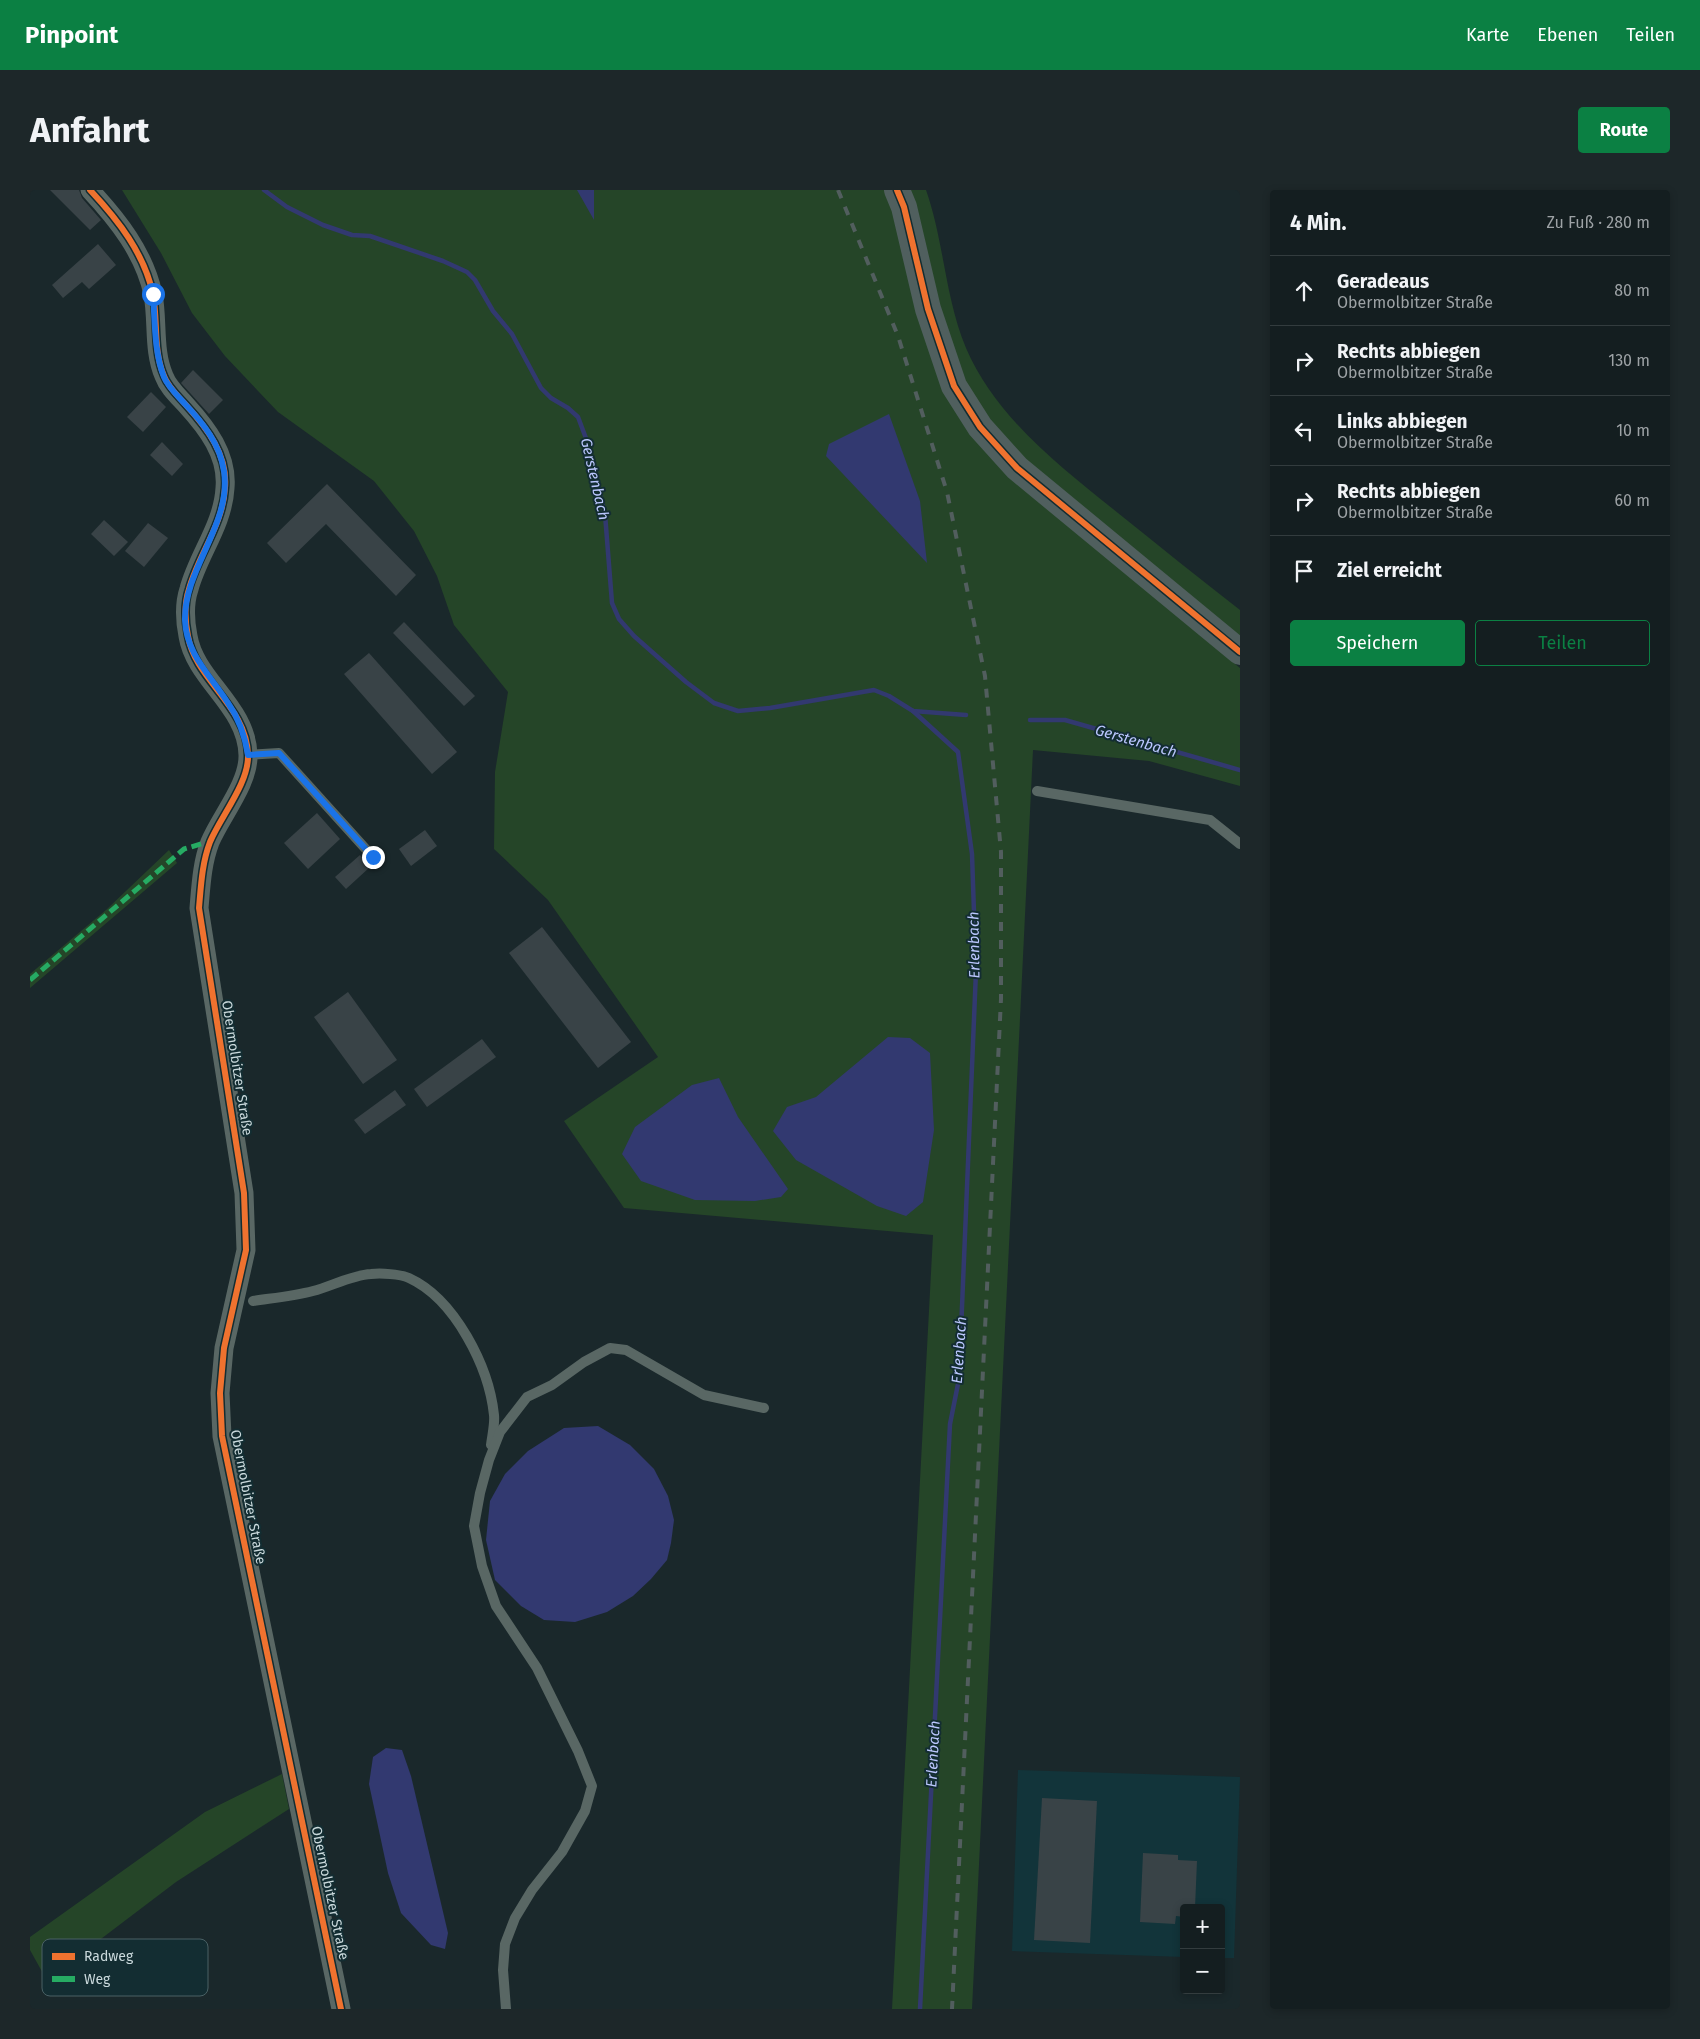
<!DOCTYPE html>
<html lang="de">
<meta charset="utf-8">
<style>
body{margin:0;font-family:"Fira Sans",sans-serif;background:#1d2729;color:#f1f3f6}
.controls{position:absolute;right:15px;bottom:15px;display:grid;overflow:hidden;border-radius:5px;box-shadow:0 2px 8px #0003}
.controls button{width:45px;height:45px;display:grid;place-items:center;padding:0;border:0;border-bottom:1px solid #333c3e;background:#141e20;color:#f1f3f6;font:25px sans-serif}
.stop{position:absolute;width:15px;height:15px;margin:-11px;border:4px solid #1a73e8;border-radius:50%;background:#fff}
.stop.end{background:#1a73e8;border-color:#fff;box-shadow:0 1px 5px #0008}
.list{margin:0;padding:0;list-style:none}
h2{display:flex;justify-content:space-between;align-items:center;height:65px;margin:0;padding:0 20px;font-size:21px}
h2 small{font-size:16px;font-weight:400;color:#9da2a5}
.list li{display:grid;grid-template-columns:32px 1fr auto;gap:15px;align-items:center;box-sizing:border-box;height:70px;padding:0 20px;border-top:1px solid #333c3e}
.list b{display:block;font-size:19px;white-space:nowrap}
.list p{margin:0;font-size:16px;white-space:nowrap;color:#9da2a5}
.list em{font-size:16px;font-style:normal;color:#9da2a5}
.actions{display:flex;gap:10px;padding:15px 20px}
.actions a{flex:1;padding:11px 0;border:1px solid #0b8043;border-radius:5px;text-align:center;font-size:18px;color:#0b8043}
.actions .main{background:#0b8043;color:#fff}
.icon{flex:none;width:28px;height:28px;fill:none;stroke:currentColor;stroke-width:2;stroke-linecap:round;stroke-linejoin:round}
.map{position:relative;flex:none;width:1210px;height:1819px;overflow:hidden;border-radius:5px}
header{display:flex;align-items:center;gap:30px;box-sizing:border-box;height:70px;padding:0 25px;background:#0b8043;color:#fff}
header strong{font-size:24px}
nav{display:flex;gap:28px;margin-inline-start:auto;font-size:18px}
.intro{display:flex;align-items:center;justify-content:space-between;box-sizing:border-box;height:120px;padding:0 30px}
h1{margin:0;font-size:35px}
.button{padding:12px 22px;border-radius:5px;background:#0b8043;color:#fff;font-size:18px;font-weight:700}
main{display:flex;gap:30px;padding:0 30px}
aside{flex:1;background:#141e20;border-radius:5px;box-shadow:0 2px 8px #0003}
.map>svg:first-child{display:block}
.built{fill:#12343a}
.green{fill:#254528}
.water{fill:#323970}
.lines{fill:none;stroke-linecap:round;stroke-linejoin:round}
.stream{stroke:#323970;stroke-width:4.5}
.building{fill:#394347}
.lane{stroke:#596764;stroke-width:10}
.street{stroke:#596764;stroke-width:19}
.secondary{stroke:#505f5e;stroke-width:26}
.rail{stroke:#525e5e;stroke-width:4;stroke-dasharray:9 9;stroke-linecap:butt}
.quiet{stroke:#26ab63;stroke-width:5;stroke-dasharray:10 5;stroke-linecap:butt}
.cycleway-casing{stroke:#132d32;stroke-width:9}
.cycleway{stroke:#ef722f;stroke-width:6}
.route{stroke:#1a73e8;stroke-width:6}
.labels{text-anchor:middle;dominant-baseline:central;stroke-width:4;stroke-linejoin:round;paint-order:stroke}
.street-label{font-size:14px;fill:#cad9dc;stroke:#132d32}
.water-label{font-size:15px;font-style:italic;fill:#bbc7fe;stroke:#132d32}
.key{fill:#132d32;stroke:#4a6165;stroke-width:1}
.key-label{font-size:14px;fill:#cad9dc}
</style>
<header>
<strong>Pinpoint</strong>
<nav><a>Karte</a><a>Ebenen</a><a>Teilen</a></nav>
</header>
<div class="intro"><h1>Anfahrt</h1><a class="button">Route</a></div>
<main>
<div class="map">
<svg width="1210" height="1819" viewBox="0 0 1210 1819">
<rect width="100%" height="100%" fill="#1a282b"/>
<!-- built -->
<polygon class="built" points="988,1580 1210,1587 1204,1768 1191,1768 1191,1718 1154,1718 1154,1767 982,1761"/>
<!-- green -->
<g class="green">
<polygon points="92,0 858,0 885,106 1003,306 1210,478 1210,596 1119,571 1003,560 942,1819 862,1819 903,1045 594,1018 534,931 628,867 518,710 464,659 465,582 478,502 424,435 407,386 384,341 344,291 248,222 195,166 162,123 131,63"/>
<path d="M877 0H896C914 51 915 108 936 158 966 228 1031 277 1088 323 1129 356 1169 388 1210 420V451L972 251 921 169Z"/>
<polygon points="139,660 147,673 0,798 0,784 76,720"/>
<polygon points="252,1584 259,1619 146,1692 55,1761 15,1787 0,1760 0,1747 175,1622"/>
</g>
<!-- water -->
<g class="water">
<polygon points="547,0 564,0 564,30"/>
<polygon points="859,224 890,311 897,373 796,266 799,254"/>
<polygon points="858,847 880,848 900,863 904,940 893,1012 876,1026 847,1016 766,970 743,941 757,917 786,907"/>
<polygon points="689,888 708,927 758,999 751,1007 725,1011 665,1010 611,991 592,964 605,937 662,895"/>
<polygon points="568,1236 600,1255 624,1279 638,1306 644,1330 641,1353 637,1370 621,1389 603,1406 577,1422 545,1432 514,1430 491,1416 465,1390 456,1350 460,1311 475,1284 498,1261 534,1238"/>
<polygon points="356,1558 372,1560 381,1586 418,1743 415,1759 401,1755 371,1723 358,1683 339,1594 343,1567"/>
</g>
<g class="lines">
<!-- stream -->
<g class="stream">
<polyline points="234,0 257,17 293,35 322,45 340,46 413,71 437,82 445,90 463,121 482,144 511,198 521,208 538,218 548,227 557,251 575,324 582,413 589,429 604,446 656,492 684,513 708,521 740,518 844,500 859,506 883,521 936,525"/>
<polyline points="883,521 928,562 942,664 946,781 929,1189 920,1234 890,1819"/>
<polyline points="1000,530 1035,530 1210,580"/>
</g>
</g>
<!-- building -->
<g class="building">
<polygon points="20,0 49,0 52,8 71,30 60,40"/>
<polygon points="68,54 86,75 59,99 52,92 33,108 22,95"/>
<polygon points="163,180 193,210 179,224 151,193"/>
<polygon points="121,202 136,217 113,242 97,227"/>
<polygon points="132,252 153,274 142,286 120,265"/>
<polygon points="297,294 386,385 366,406 296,334 256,373 237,353"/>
<polygon points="74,330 98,352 84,366 61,344"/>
<polygon points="118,333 138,348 114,377 95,361"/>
<polygon points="374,432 445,506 434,516 363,443"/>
<polygon points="339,463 427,562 402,584 314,484"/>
<polygon points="287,623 310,649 278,679 254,653"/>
<polygon points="395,640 407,656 381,676 369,659"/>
<polygon points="330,665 340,677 316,699 305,687"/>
<polygon points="512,737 601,852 568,878 479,763"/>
<polygon points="318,802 367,870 333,894 284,827"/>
<polygon points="452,849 466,867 397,917 384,899"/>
<polygon points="365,900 376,915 335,944 324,930"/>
<polygon points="1012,1608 1067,1611 1060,1753 1004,1750"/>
<polygon points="1113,1663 1148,1665 1148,1670 1167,1671 1165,1718 1154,1718 1154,1727 1146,1726 1145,1734 1110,1732"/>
</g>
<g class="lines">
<!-- lane -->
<g class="lane">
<polyline points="218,565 249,563 343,667"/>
<polyline points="1007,601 1180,630 1210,654"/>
<path d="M223 1111C243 1108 264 1106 283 1101 302 1096 322 1085 341 1084 351 1083 370 1084 379 1088 425 1109 459 1177 464 1225 465 1234 462 1246 461 1255"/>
<polyline points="476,1819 473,1780 475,1754 485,1728 502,1700 532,1662 555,1621 562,1596 548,1561 507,1478 466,1416 452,1376 444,1336 450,1303 459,1270 470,1242 497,1207 522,1195 554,1172 580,1158 596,1160 674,1205 734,1218"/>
</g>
<!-- street -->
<path class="street" d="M60 0C88 30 114 63 123 104 128 131 123 161 134 186 138 197 148 206 156 215 177 238 198 265 195 298 193 335 168 365 159 399 154 414 155 431 158 446 165 490 217 516 218 565 219 593 191 626 180 652 172 673 171 695 169 718L214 1003 216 1060 194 1158 190 1203 192 1246 311 1819"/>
<!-- secondary -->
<polyline class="secondary" points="867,0 874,17 898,119 924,196 950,237 987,278 1210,462"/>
<!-- rail -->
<polyline class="rail" points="808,0 868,146 917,302 955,486 971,662 971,809 922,1819"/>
<!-- quiet -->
<polyline class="quiet" points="0,790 154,659 181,651"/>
<defs>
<g id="cycleway">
<path d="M60 0C88 30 114 63 123 104 128 131 123 161 134 186 138 197 148 206 156 215 177 238 198 265 195 298 193 335 168 365 159 399 154 414 155 431 158 446 165 490 217 516 218 565 219 593 191 626 180 652 172 673 171 695 169 718L214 1003 216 1060 194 1158 190 1203 192 1246 311 1819"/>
<polyline points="867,0 874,17 898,119 924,196 950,237 987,278 1210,462"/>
</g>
</defs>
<!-- cycleway casing -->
<use href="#cycleway" class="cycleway-casing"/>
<!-- cycleway -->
<use href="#cycleway" class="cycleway"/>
</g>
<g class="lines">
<!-- route -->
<path class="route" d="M123 104C125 130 124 162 134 187 138 197 148 206 155 214 173 233 190 254 194 281 202 334 154 378 155 430 156 464 181 486 198 513 210 530 215 546 218 565L249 563 343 667"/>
</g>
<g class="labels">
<!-- street labels -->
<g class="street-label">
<text transform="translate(207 878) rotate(81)">Obermolbitzer Straße</text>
<text transform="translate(218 1307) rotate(79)">Obermolbitzer Straße</text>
<text transform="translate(300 1703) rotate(78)">Obermolbitzer Straße</text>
</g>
<!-- water labels -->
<g class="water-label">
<text transform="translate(565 289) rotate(77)">Gerstenbach</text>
<text transform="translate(1106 551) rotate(16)">Gerstenbach</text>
<text transform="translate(944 755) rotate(-91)">Erlenbach</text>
<text transform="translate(929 1160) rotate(-86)">Erlenbach</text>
<text transform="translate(903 1564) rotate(-87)">Erlenbach</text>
</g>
</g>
<!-- legend -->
<rect x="12" y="1749" width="166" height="57" rx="8" class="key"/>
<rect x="22" y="1763" width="23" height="7" fill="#ef722f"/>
<rect x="22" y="1786" width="23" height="6" fill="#26ab63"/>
<g class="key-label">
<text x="54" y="1771">Radweg</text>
<text x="54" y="1794">Weg</text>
</g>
</svg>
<div class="controls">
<button>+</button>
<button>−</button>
</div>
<div class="stop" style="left:123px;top:104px"></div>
<div class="stop end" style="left:343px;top:667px"></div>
</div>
<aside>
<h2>4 Min.<small>Zu Fuß · 280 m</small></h2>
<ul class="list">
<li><svg class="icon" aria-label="ahead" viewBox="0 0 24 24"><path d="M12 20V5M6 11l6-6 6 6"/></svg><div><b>Geradeaus</b><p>Obermolbitzer Straße</p></div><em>80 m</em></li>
<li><svg class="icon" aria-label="right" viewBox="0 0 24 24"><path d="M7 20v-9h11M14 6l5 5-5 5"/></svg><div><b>Rechts abbiegen</b><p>Obermolbitzer Straße</p></div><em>130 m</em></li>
<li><svg class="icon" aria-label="left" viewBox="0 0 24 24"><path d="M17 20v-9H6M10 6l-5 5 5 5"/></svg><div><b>Links abbiegen</b><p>Obermolbitzer Straße</p></div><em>10 m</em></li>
<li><svg class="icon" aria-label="right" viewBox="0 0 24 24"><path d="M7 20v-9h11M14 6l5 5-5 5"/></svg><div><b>Rechts abbiegen</b><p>Obermolbitzer Straße</p></div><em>60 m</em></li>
<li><svg class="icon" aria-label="arrive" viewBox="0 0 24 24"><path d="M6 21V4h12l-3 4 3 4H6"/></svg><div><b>Ziel erreicht</b></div></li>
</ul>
<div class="actions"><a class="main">Speichern</a><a>Teilen</a></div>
</aside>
</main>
